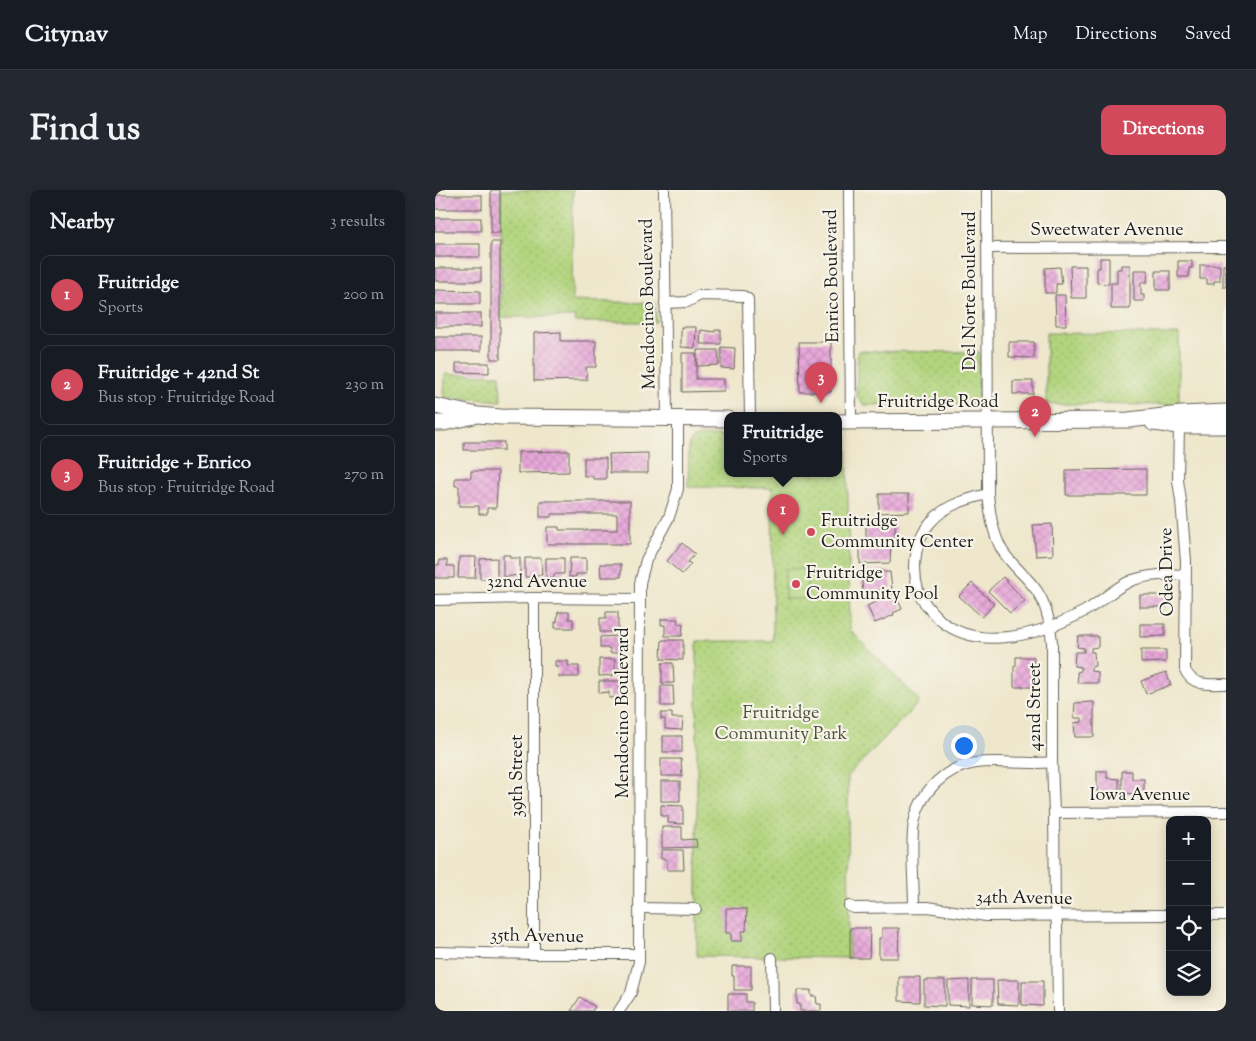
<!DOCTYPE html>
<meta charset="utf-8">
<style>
body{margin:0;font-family:"Sorts Mill Goudy",serif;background:#242831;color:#f1f3f6}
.controls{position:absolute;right:15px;bottom:15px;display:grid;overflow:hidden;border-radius:10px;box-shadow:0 2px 12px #0003}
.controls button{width:45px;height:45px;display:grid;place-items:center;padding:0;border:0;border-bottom:1px solid #363941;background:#171b24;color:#f1f3f6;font:25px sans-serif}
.you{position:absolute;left:528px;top:555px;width:18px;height:18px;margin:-12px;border:4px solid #fff;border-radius:50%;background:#1a73e8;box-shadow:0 0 0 8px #1a73e833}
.badge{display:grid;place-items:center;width:32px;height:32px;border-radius:50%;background:#d1495b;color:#fff;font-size:16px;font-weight:700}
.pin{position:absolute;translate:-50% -41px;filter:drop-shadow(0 1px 2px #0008)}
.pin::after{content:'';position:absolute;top:26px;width:18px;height:15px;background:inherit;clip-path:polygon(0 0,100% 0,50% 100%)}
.popup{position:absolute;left:289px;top:222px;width:118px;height:65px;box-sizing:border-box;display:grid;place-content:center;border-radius:10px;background:#171b24;filter:drop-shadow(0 1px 4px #0005);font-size:16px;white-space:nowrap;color:#9ea1a6}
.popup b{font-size:19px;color:#f1f3f6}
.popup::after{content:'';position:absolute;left:50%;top:100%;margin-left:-10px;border:10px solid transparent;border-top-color:#171b24}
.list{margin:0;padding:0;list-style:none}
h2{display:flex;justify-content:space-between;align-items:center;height:65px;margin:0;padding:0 20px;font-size:21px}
h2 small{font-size:16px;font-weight:400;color:#9ea1a6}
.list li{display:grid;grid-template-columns:32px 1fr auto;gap:15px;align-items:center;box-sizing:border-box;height:80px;margin:0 10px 10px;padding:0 10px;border:1px solid #363941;border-radius:10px}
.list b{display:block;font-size:19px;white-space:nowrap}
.list p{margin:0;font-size:16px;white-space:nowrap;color:#9ea1a6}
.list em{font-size:16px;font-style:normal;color:#9ea1a6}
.icon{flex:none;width:28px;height:28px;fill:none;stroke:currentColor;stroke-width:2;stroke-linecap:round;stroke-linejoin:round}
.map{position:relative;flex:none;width:791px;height:821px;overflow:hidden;border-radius:10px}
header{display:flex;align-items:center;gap:30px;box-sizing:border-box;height:70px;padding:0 25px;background:#171b24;border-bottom:1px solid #363941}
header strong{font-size:24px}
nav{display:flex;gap:28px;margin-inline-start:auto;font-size:18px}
.intro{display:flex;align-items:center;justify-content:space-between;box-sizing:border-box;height:120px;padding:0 30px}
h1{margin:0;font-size:35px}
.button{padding:12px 22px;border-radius:10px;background:#d1495b;color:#fff;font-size:18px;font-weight:700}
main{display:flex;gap:30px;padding:0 30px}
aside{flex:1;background:#171b24;border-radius:10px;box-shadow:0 2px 12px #0003}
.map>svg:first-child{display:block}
.grass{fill:url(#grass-dots);stroke:#66784c}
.garden{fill:#b1d47d;stroke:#66784c}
.building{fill:url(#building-cross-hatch)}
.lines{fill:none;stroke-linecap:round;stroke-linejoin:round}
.minor-casing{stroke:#66635a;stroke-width:12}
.secondary-casing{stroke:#66635a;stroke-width:17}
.minor{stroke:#fff;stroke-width:10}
.secondary{stroke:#fff;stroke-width:15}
.poi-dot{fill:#d1495b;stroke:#f7f3e8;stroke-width:2}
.labels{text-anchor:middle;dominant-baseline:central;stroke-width:4.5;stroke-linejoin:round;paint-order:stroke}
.street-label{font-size:18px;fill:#1c1c1c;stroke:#f7f3e8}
.poi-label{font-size:18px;fill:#1c1c1c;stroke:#f7f3e8;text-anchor:start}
.park-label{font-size:18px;fill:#495339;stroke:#f7f3e8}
</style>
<header>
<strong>Citynav</strong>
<nav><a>Map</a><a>Directions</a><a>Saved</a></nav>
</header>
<div class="intro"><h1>Find us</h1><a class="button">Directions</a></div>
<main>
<aside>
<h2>Nearby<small>3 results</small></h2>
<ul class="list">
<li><span class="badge">1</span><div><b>Fruitridge</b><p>Sports</p></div><em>200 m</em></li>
<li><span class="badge">2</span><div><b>Fruitridge + 42nd St</b><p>Bus stop · Fruitridge Road</p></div><em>230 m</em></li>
<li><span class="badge">3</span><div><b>Fruitridge + Enrico</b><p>Bus stop · Fruitridge Road</p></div><em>270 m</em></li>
</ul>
</aside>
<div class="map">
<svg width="791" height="821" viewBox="0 0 791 821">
<defs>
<pattern id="grass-dots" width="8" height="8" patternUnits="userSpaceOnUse" patternTransform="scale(1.25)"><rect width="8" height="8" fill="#b1d47d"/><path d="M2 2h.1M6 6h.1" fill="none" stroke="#98b56b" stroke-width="1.8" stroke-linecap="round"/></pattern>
<pattern id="building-cross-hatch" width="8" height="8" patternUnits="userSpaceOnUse" patternTransform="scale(1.25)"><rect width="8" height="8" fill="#e7a8da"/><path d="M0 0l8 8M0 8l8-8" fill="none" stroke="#c690ba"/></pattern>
</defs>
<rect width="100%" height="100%" fill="#f7f3e8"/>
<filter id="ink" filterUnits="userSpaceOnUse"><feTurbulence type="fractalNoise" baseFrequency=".02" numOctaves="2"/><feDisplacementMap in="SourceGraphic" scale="10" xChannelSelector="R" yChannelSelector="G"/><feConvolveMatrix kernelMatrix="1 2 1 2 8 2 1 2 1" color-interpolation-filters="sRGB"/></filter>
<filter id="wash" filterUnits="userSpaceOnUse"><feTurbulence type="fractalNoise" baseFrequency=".0096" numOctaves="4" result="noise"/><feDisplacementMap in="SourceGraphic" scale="20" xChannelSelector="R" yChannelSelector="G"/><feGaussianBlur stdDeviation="1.12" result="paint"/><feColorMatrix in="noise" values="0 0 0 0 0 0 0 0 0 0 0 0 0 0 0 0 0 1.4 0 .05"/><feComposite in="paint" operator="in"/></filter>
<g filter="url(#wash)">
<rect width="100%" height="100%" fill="#eee7cc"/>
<!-- grass -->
<g class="grass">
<polygon points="66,0 138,0 137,111 220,113 221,132 140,132 141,127 66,127"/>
<polygon points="611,143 744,144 744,215 611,214"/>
<polygon points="423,161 544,162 544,209 539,215 429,215 421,206"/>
<polygon points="10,184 65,185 66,211 9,207"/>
<polygon points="265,246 293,246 293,284 403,284 403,248 412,248 415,440 485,511 413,586 414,768 262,766 262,451 338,451 337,298 253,297 254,256 258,248"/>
</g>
<!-- garden -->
<rect class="garden" x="350" y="379" width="22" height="30"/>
<g id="blocks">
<!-- building -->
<g class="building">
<rect x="56" y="0" width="9" height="43"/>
<rect x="0" y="5" width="47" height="14"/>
<rect x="0" y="28" width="46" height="13"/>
<rect x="56" y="52" width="9" height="117"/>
<rect x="0" y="54" width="45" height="13"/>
<polygon points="665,68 674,68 674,94 662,93 662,78 665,78"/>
<polygon points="743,71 757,71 757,78 754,78 754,87 743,87"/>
<polygon points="686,75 695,75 695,119 676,119 676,93 682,93 682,79 686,79"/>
<polygon points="765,75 785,75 785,91 779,91 779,94 772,94 772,89 765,89"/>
<rect x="788" y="75" width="3" height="22"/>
<polygon points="635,76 651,76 651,108 636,108"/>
<polygon points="625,77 627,94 621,94 621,103 610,103 610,78"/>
<rect x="0" y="78" width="46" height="13"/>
<polygon points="699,80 713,80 712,92 706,92 706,105 709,105 709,111 699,111"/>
<rect x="721" y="81" width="14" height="19"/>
<polygon points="0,100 45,101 45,114 0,114"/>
<polygon points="620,105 630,105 631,135 621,135"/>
<rect x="0" y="123" width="46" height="14"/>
<polygon points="246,137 261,137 260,158 246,157"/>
<polygon points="266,140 280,142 280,140 286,140 286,154 265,154"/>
<polygon points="126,142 126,151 161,151 161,177 151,177 152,190 99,191 99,143"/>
<rect x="0" y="147" width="46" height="14"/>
<polygon points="364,152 396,152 396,202 365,202"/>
<polygon points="574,152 599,152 599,168 574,167"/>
<polygon points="286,157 300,158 299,179 286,178"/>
<polygon points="262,160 283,160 284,175 262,176"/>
<polygon points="247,163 261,163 261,189 289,189 289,201 247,202"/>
<polygon points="21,173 54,173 54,183 21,182"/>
<rect x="578" y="191" width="20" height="13"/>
<rect x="29" y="252" width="40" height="8"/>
<polygon points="134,261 134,282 83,283 83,262"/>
<polygon points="213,263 213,283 175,283 174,264"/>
<polygon points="149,268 171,268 171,289 158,289 158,286 149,286"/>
<polygon points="711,279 711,305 631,305 631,280"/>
<polygon points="36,281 63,281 61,318 52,318 52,324 44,324 44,316 24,316 24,296 20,296 20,288 36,288"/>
<polygon points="444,304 474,304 474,322 444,323"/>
<polygon points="105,311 195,311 195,354 112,354 112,337 124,337 124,340 182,340 182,324 116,324 116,327 105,327"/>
<polygon points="431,331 452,331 452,333 460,333 460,350 431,351"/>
<polygon points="617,334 618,365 601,366 598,335"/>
<polygon points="247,353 260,364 253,372 256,374 247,384 232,371"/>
<polygon points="425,354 456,354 455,373 425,374"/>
<polygon points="68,365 75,365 75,368 85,368 85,385 68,387"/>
<polygon points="24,367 41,367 40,388 23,388"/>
<polygon points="62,368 62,388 45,389 45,369"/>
<polygon points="90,368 106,368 107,385 96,385 96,387 90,387"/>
<polygon points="111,368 129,368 129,384 119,384 119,388 111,389"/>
<polygon points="135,368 151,368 151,384 141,384 141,387 134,387"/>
<polygon points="4,370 12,370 12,376 19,376 19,388 0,388 0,375 4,375"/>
<polygon points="165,374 186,374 186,387 166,387"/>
<polygon points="447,380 447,382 455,382 457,399 428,402 426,382"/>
<polygon points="568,387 590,411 575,423 553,401"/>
<polygon points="537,393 559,414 547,427 524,406"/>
<polygon points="460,403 467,419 458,423 459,425 440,433 432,416"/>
<rect x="705" y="405" width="26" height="12"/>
<polygon points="123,422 134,422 134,429 138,429 138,438 120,438 120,432 122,432"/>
<polygon points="171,422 183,422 183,442 165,442 165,428 171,428"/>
<polygon points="226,429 243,429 242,434 248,434 247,446 230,446 230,435 226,435"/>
<polygon points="705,434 730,434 730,446 705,447"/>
<polygon points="182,446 182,457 186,457 186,463 175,463 175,458 165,458 165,447"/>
<polygon points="643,446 663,446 663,457 656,458 656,462 659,462 660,476 656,477 656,481 663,482 663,493 643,493 642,482 646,481 646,477 639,476 640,462 649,462 649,458 642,457"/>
<polygon points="227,450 248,450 248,470 226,469"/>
<polygon points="706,460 731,460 731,472 706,473"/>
<polygon points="581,467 599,467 599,497 579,497 579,476 581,476"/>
<polygon points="164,469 180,469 180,480 185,480 185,485 164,486"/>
<polygon points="120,471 133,471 133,476 144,476 144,487 124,487 123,477 120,477"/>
<polygon points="227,473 238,473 239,493 227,493"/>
<polygon points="731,482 736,495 711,504 706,491"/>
<polygon points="164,491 185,491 185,507 174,508 174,502 164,503"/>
<polygon points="226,496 238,496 239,516 226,516"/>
<polygon points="659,512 659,547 640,547 639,533 647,532 647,528 640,528 639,527 640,513"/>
<polygon points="226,523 237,523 237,528 248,528 247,540 230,539 230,529 226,529"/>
<rect x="228" y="546" width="19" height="16"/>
<polygon points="226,569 246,569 247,586 226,586"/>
<polygon points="662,581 672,581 672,588 684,589 684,601 662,603"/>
<polygon points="687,581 697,581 697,589 709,589 709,602 701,602 701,604 687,603"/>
<rect x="226" y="591" width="19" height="20"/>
<polygon points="226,615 248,616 248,634 233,633 233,626 226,626"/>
<polygon points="227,637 247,637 247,650 261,649 262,657 227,658"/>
<polygon points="226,660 248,660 249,680 232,680 232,669 226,669"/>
<polygon points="291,718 312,719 311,741 307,741 307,751 296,751 296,743 291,743"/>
<polygon points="415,738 435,738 434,768 415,768"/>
<polygon points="447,738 464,738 463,768 444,768 444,748 447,748"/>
<polygon points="297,776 316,776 316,800 299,800 299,786 297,786"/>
<polygon points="464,787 485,787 485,812 464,811"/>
<polygon points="489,790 510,790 510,816 489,815"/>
<polygon points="534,790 534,816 513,815 513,791"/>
<polygon points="537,790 558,790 558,815 537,814"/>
<polygon points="562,790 584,790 584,815 563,814"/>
<polygon points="587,791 608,791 608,816 587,815"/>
<polygon points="362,800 376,800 376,806 381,806 382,814 386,814 386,821 365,821 365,814 362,814"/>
<polygon points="293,804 311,804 311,812 317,812 317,821 293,821"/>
<polygon points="145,807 160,817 157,821 136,821"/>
</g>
</g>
</g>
<g filter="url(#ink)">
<use href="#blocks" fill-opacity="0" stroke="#66635a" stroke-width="1"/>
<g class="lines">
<defs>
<g id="minor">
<polyline points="229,0 232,228"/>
<polyline points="414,0 416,232"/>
<path d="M552 0 553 304C555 323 557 342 567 360 576 375 592 386 602 401 612 416 615 434 617 452V572L619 623 620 716 622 736 623 821"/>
<polyline points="552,58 791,57"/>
<polyline points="230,113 252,112 265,105 308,106 313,109 315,226"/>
<path d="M744 236 743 290 746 311 751 371 750 480C758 497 775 494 791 494"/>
<path d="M553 304C527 310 504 317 489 341 479 357 478 382 483 399 487 412 495 421 505 430 544 463 607 444 648 422 666 413 679 397 698 390 716 384 733 384 751 385"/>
<polyline points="0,410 99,408 205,409"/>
<polyline points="619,623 791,622"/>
<polyline points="414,716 419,718 493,717 551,726 735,725"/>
<path d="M479 716C479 692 475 656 479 633 485 602 510 577 541 573 566 570 591 575 617 572"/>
<polyline points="205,718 261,719"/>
<polyline points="772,725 791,725"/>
<polyline points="0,762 99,764 204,764"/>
<polyline points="99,764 99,408"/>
<polyline points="337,768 338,821"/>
<polyline points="184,821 196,803 204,772 205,393 211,370 234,327 243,299 243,228"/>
</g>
<g id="secondary">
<polyline points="0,216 43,225 66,227 293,229"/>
<polyline points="403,232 694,230 746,224 791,222"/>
<polyline points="0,233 9,233 39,226"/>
<polyline points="718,233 744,236 791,236"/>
</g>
</defs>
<!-- minor casing -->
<use href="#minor" class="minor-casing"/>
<!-- secondary casing -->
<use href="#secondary" class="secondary-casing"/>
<!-- minor -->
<use href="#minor" class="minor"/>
<!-- secondary -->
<use href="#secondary" class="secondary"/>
</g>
</g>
<!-- markers -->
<g class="poi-dot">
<circle cx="376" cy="342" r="5"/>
<circle cx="361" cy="394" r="5"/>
</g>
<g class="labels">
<!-- street labels -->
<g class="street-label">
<text x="672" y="41">Sweetwater Avenue</text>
<text transform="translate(398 86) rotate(-91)">Enrico Boulevard</text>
<text transform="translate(536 101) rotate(-90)">Del Norte Boulevard</text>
<text transform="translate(214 114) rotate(-91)">Mendocino Boulevard</text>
<text x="503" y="213">Fruitridge Road</text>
<text transform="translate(733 382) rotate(-91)">Odea Drive</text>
<text x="102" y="393">32nd Avenue</text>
<text transform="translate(601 517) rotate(-90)">42nd Street</text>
<text transform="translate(189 523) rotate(-90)">Mendocino Boulevard</text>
<text transform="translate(83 586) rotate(-90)">39th Street</text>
<text x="705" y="606">Iowa Avenue</text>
<text transform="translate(589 709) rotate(1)">34th Avenue</text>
<text transform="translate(102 747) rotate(1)">35th Avenue</text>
</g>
<!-- poi labels -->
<g class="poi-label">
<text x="386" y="332">Fruitridge<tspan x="386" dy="21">Community Center</tspan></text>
<text x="371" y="384">Fruitridge<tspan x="371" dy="21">Community Pool</tspan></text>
</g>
<!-- park labels -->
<g class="park-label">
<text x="346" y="524">Fruitridge<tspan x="346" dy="21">Community Park</tspan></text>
</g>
</g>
</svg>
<div class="controls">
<button>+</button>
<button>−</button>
<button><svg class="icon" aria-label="locate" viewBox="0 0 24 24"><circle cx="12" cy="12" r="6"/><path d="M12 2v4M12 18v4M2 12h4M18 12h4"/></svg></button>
<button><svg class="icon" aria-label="layers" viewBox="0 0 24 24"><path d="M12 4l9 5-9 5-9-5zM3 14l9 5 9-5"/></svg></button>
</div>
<div class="you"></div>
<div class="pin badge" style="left:348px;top:345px">1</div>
<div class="popup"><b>Fruitridge</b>Sports</div>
<div class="pin badge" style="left:600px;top:247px">2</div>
<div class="pin badge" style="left:386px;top:213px">3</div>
</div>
</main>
